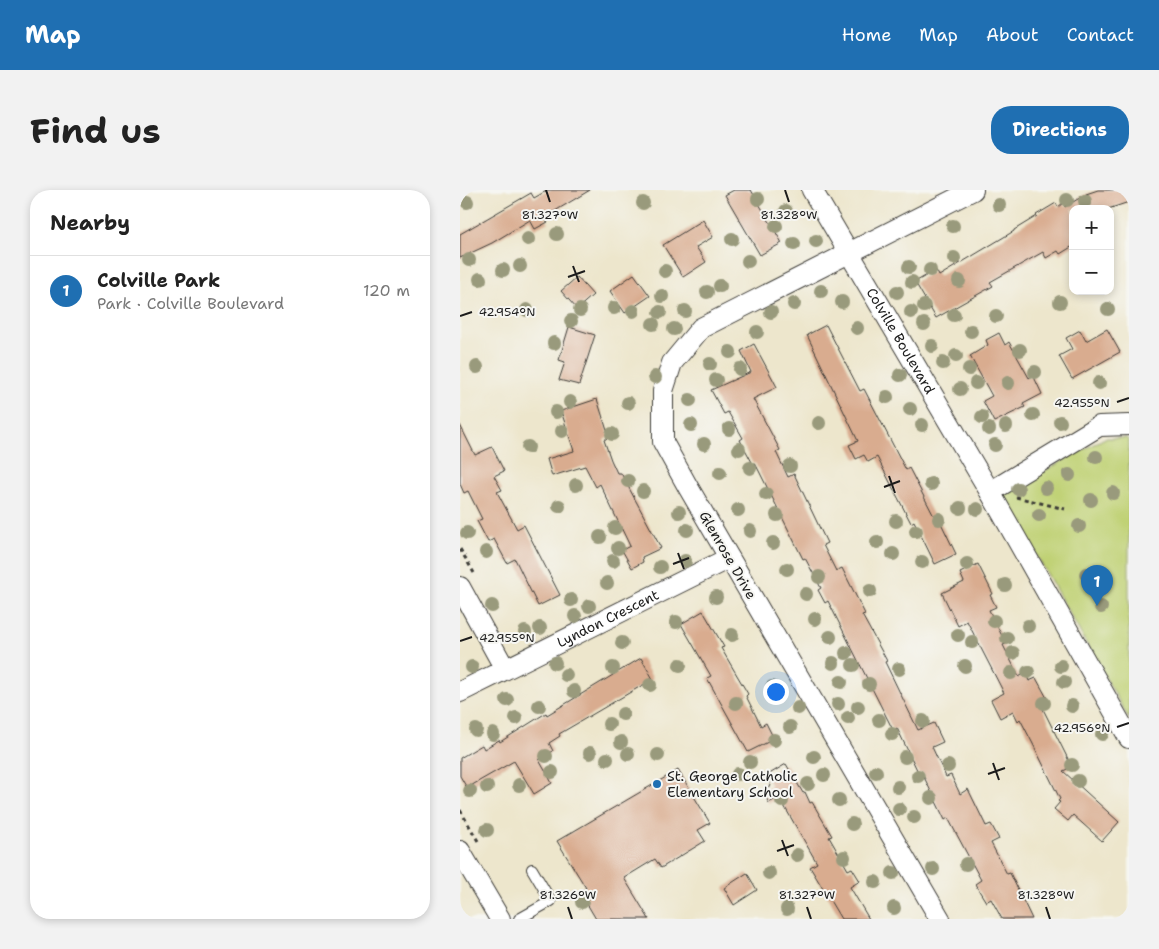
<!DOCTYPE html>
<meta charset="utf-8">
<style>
body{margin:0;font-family:"Shantell Sans",sans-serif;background:#f2f2f2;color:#222}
.controls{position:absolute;right:15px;top:15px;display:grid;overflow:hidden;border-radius:10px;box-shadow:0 2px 8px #0003}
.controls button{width:45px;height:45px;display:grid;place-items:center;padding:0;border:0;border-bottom:1px solid #e0e0e0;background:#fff;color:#222;font:25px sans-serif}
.you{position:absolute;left:315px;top:501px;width:18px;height:18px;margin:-12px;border:4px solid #fff;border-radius:50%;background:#1a73e8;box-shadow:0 0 0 8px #1a73e833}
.badge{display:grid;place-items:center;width:32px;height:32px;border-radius:50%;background:#1f6fb2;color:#fff;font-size:16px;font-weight:700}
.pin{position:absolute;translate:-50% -41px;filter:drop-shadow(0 1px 2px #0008)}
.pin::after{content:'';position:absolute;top:26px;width:18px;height:15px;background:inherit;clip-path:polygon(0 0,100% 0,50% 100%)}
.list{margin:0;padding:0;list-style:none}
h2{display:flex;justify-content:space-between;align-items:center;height:65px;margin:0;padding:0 20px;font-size:21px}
h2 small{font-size:16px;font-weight:400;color:#767676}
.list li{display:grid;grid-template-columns:32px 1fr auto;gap:15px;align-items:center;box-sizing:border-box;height:70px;padding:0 20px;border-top:1px solid #e0e0e0}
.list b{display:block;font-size:19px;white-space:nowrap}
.list p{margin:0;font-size:16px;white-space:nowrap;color:#767676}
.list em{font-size:16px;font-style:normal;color:#767676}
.map{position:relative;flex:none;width:669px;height:729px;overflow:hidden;border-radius:20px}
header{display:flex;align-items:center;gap:30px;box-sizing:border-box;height:70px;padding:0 25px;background:#1f6fb2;color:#fff}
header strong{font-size:24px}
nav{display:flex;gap:28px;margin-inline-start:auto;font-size:18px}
.intro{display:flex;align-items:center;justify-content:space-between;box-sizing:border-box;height:120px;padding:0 30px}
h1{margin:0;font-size:35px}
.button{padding:12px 22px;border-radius:20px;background:#1f6fb2;color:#fff;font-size:18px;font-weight:700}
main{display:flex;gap:30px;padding:0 30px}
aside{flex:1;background:#fff;border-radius:20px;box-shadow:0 2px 8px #0003}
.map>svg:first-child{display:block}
.green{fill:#c0d174;stroke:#6e7648}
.building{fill:#d9ac8f}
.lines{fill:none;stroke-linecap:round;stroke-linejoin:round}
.lane-casing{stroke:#3b3a36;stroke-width:12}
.street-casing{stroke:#3b3a36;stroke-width:22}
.path{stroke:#3b3a36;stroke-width:3;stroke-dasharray:4 4;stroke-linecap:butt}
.lane{stroke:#fff;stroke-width:10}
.street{stroke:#fff;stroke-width:20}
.tree{fill:#999a7c}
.ticks{fill:none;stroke:#1c1c1c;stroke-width:2}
.poi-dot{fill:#1f6fb2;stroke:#f6f6f2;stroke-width:2}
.labels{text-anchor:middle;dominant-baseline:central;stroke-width:4;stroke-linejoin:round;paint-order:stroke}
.street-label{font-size:14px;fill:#1c1c1c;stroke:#f6f6f2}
.poi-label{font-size:14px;fill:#1c1c1c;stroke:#f6f6f2;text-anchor:start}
.ticks-label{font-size:12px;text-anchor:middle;fill:#1c1c1c;stroke:#f6f6f2;stroke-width:4;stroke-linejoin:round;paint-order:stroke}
</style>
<header>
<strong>Map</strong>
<nav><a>Home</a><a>Map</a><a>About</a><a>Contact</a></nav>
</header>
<div class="intro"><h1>Find us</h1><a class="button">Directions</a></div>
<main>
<aside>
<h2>Nearby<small></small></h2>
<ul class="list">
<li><span class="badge">1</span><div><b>Colville Park</b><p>Park · Colville Boulevard</p></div><em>120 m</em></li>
</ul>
</aside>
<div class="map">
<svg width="669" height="729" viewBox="0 0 669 729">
<rect width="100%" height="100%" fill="#f6f6f2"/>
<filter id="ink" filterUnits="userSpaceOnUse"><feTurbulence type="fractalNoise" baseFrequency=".02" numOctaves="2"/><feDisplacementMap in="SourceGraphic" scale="10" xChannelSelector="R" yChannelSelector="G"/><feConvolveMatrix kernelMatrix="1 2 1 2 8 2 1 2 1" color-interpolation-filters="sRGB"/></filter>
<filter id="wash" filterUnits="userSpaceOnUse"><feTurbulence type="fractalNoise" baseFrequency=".0096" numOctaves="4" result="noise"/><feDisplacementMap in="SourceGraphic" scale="20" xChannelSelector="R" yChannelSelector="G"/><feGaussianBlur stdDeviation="1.12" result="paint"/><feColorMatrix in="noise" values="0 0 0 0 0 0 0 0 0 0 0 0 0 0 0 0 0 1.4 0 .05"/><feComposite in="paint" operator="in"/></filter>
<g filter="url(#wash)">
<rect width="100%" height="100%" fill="#ede6cc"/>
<!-- green -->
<polygon class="green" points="645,248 666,248 669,250 669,529 542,304"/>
<g id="blocks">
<!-- building -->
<g class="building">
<polygon points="88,0 130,0 85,27 88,32 75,39 70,30 32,53 0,68 0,44 71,3 74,8"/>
<polygon points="274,0 291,0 322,53 300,65 265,5"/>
<polygon points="638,0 669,0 669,12 648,19 613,19 613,56 600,64 598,61 586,68 583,62 530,92 533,96 476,128 455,92 476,80 479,86 554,41 554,40 577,26 576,25 596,13 598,17 603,13 605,17 626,4"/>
<polygon points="243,30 253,47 236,57 246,72 223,87 203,55"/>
<polygon points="174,84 190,106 165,123 150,101"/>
<polygon points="117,87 133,105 117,119 101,101"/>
<polygon points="366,135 400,201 404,199 446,280 449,278 478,334 481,333 496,364 475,374 454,331 451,333 417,267 408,272 404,265 396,269 389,255 398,251 347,145"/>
<polygon points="109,137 135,145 119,195 99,190 105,172 99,170"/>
<polygon points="647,139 660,162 612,189 599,166 612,159 606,148 620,140 626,151"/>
<polygon points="539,143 545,155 549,152 569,188 573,185 582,204 563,214 565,217 534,232 523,211 532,206 510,166 528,155 526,150"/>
<polygon points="294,154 317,197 293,209 320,260 316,262 328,287 334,284 367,353 363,355 376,381 382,378 405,424 402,425 427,471 425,472 458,540 474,533 483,552 472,557 486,587 491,585 500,604 508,599 526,636 531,634 539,649 531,653 547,684 550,683 572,729 542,729 531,709 526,712 515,694 521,690 488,628 485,630 462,583 459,584 437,538 433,540 368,411 365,413 358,400 361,398 345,368 343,369 295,273 293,274 280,250 283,248 268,222 264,224 251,200 291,182 281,161"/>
<polygon points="137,209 149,247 144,250 151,270 157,283 161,283 201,358 182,367 183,372 172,378 162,360 170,356 140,294 136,297 125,276 92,286 87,269 114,261 101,221"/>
<polygon points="0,235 15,265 32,257 44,281 34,286 42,300 37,302 57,339 64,335 100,405 78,416 55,369 47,373 34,349 28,352 17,331 22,329 8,301 4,303 0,294"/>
<polygon points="518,374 533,404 530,405 536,417 529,420 546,454 543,455 559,487 565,483 569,491 576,488 587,508 579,511 612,577 603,581 659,632 642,651 613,625 608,631 594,619 600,612 598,611 600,609 573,554 560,529 558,531 553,521 540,528 531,510 544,503 507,431 498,436 482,403 504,392 500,383"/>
<polygon points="243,421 264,457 261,458 288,504 286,506 301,536 306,533 314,549 288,562 247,488 251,486 221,434"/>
<polygon points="181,468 193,489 99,544 100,546 89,553 93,561 79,570 92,593 74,604 54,571 7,598 0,586 0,568 22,555 24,559 39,550 40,552 86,523 87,525"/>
<polygon points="326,574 343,603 345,602 350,613 352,612 372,646 369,647 388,680 392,678 400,691 390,697 409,729 381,729 350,677 357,673 319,607 309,613 302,601 311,596 306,586"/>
<polygon points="218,580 250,633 238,640 245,651 201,678 195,669 164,688 189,729 136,729 120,702 126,698 97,651"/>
<polygon points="287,683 297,700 274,715 264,698"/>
</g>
</g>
</g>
<g filter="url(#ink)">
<use href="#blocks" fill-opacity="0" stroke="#3b3a36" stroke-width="1"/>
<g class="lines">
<defs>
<polyline id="lane" points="59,729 91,711 72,679"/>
<g id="street">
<path id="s1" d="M352 0 530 302 669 548"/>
<polyline points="530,302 639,236 669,235"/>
<polyline points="0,397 45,479"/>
<path id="s2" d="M0 502 269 368"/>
<polyline points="0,661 40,729"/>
<polyline points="480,729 228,297 203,252 203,201 212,173 241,138 513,0"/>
</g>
</defs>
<!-- lane casing -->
<use href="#lane" class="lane-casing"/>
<!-- street casing -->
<use href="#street" class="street-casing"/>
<!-- path -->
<g class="path">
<polyline points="556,307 605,319"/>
<polyline points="0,359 14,383"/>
<polyline points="0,620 18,651"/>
</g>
<!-- lane -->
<use href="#lane" class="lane"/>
<!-- street -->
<use href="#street" class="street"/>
</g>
<!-- trees -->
<g class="tree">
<circle cx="298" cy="9" r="7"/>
<circle cx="607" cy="10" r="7"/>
<circle cx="625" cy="11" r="7"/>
<circle cx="7" cy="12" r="7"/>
<circle cx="183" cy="13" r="7"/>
<circle cx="539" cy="15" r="7"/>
<circle cx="326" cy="21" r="7"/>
<circle cx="316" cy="36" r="7"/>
<circle cx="493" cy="36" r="7"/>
<circle cx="97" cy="44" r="7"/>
<circle cx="68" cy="49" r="7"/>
<circle cx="272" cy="49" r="7"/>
<circle cx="356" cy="51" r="7"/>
<circle cx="334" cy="54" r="7"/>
<circle cx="494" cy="68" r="7"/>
<circle cx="9" cy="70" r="7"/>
<circle cx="288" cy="71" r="7"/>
<circle cx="60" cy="76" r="7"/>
<circle cx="449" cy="77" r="7"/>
<circle cx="43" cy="80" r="7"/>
<circle cx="470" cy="80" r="7"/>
<circle cx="205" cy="81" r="7"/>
<circle cx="20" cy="89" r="7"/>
<circle cx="499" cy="91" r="7"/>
<circle cx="452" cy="92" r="7"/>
<circle cx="260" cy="96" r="7"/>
<circle cx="361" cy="101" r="7"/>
<circle cx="247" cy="102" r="7"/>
<circle cx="437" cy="102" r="7"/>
<circle cx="202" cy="106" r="7"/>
<circle cx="382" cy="112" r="7"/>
<circle cx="600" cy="112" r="7"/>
<circle cx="334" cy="114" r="7"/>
<circle cx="464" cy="116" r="7"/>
<circle cx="154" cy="118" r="7"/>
<circle cx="648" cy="119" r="7"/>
<circle cx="67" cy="120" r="7"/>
<circle cx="120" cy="120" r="7"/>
<circle cx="173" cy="121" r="7"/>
<circle cx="225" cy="121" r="7"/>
<circle cx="200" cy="122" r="7"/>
<circle cx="311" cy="122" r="7"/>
<circle cx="451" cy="122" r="7"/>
<circle cx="494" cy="125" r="7"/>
<circle cx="536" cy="126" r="7"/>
<circle cx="111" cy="131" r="7"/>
<circle cx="193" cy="134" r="7"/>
<circle cx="464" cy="134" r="7"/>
<circle cx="397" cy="138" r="7"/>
<circle cx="214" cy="139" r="7"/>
<circle cx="511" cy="141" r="7"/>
<circle cx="297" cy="142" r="7"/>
<circle cx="94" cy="153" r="7"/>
<circle cx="472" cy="156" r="7"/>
<circle cx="560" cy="160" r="7"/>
<circle cx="270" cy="162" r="7"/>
<circle cx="496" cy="166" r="7"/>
<circle cx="483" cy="173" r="7"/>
<circle cx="250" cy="174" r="7"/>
<circle cx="17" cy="177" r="7"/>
<circle cx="280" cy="179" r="7"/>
<circle cx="509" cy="179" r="7"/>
<circle cx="575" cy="182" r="7"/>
<circle cx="440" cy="185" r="7"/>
<circle cx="195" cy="187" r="7"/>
<circle cx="256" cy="190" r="7"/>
<circle cx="516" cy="193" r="7"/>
<circle cx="548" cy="193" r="7"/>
<circle cx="639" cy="193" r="7"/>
<circle cx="500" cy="199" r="7"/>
<circle cx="427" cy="207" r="7"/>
<circle cx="230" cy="210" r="7"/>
<circle cx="110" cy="212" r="7"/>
<circle cx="168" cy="213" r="7"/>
<circle cx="450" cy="219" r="7"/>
<circle cx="96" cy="222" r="7"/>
<circle cx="573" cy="225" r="7"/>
<circle cx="522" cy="227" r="7"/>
<circle cx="600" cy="232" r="7"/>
<circle cx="359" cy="233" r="7"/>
<circle cx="231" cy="235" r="7"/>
<circle cx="462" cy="235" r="7"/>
<circle cx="546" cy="236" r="7"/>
<circle cx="269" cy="239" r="7"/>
<circle cx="529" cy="239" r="7"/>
<circle cx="102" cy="241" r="7"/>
<circle cx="152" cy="244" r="7"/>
<circle cx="244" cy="254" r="7"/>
<circle cx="535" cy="255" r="7"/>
<circle cx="68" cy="257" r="7"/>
<circle cx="279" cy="259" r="7"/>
<circle cx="636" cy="267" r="7"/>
<circle cx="330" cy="276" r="7"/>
<circle cx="290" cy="278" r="7"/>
<circle cx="260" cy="283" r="7"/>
<circle cx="609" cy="285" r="7"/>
<circle cx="168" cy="291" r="7"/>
<circle cx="471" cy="294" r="7"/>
<circle cx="116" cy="295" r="7"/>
<circle cx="586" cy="298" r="7"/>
<circle cx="558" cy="299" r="7"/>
<circle cx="183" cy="301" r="7"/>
<circle cx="653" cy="303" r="7"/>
<circle cx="306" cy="304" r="7"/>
<circle cx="631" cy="310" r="7"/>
<circle cx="99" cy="316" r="7"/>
<circle cx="500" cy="318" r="7"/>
<circle cx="517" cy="319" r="7"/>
<circle cx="278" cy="320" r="7"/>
<circle cx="219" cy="322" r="7"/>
<circle cx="317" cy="325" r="7"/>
<circle cx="579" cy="325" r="7"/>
<circle cx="479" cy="329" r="7"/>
<circle cx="436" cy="331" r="7"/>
<circle cx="619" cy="336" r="7"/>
<circle cx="155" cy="338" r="7"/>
<circle cx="227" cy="340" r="7"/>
<circle cx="290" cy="341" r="7"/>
<circle cx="456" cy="341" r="7"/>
<circle cx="7" cy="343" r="7"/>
<circle cx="140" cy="347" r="7"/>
<circle cx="417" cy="352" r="7"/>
<circle cx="313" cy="353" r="7"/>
<circle cx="158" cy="358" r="7"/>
<circle cx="26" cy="362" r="7"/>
<circle cx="433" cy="364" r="7"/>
<circle cx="153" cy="371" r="7"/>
<circle cx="225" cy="371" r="7"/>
<circle cx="462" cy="372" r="7"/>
<circle cx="507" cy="374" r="7"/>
<circle cx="200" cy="377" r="7"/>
<circle cx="327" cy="379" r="7"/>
<circle cx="626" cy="384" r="7"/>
<circle cx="359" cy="387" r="7"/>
<circle cx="147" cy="393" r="7"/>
<circle cx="545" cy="395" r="7"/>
<circle cx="410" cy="401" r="7"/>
<circle cx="346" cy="404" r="7"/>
<circle cx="256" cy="407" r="7"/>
<circle cx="111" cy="410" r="7"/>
<circle cx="32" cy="416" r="7"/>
<circle cx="129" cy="416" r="7"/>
<circle cx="641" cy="417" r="7"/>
<circle cx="115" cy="426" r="7"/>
<circle cx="355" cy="429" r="7"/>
<circle cx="534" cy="431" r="7"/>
<circle cx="216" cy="432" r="7"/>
<circle cx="568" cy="436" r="7"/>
<circle cx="80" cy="438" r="7"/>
<circle cx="65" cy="442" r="7"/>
<circle cx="272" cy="445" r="7"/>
<circle cx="498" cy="445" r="7"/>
<circle cx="370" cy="447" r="7"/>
<circle cx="547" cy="448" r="7"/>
<circle cx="512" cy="452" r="7"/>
<circle cx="162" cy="453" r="7"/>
<circle cx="386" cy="463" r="7"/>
<circle cx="553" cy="463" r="7"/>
<circle cx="95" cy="473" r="7"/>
<circle cx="373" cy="473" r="7"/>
<circle cx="220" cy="475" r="7"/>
<circle cx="393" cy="475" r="7"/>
<circle cx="505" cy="476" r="7"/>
<circle cx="601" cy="476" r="7"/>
<circle cx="12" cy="477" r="7"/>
<circle cx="153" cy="478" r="7"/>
<circle cx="439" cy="479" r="7"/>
<circle cx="568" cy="482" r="7"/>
<circle cx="551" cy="483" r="7"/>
<circle cx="106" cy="485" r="7"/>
<circle cx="381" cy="492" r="7"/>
<circle cx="604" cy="492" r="7"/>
<circle cx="409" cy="494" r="7"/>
<circle cx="190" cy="495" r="7"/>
<circle cx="312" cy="497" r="7"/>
<circle cx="114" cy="501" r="7"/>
<circle cx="47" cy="510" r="7"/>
<circle cx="276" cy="513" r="7"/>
<circle cx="584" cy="513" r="7"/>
<circle cx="378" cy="514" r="7"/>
<circle cx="79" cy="516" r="7"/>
<circle cx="612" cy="516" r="7"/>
<circle cx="398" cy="517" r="7"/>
<circle cx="338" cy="518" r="7"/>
<circle cx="163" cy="524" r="7"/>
<circle cx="56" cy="528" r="7"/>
<circle cx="388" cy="528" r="7"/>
<circle cx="419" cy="530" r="7"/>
<circle cx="463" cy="531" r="7"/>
<circle cx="149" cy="534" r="7"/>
<circle cx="330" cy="537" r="7"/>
<circle cx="16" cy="540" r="7"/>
<circle cx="33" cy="544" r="7"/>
<circle cx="432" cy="544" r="7"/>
<circle cx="642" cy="544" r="7"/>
<circle cx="314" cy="550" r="7"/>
<circle cx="161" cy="552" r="7"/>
<circle cx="130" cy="563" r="7"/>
<circle cx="168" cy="564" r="7"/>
<circle cx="198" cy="565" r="7"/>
<circle cx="86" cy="566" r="7"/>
<circle cx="354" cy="567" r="7"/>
<circle cx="445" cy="567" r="7"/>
<circle cx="147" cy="569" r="7"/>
<circle cx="290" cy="572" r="7"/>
<circle cx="612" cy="575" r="7"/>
<circle cx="488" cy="576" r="7"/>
<circle cx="92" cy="582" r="7"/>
<circle cx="416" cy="582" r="7"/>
<circle cx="278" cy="584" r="7"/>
<circle cx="364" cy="585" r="7"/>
<circle cx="458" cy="586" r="7"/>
<circle cx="618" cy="591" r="7"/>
<circle cx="348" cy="594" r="7"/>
<circle cx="59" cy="595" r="7"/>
<circle cx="27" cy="597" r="7"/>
<circle cx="438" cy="597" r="7"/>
<circle cx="10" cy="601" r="7"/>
<circle cx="471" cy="608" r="7"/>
<circle cx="379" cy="610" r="7"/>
<circle cx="322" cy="611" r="7"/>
<circle cx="439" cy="619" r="7"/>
<circle cx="454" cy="627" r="7"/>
<circle cx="392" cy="634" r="7"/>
<circle cx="27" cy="640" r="7"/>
<circle cx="337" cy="665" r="7"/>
<circle cx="384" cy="667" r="7"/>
<circle cx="506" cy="674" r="7"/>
<circle cx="473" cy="679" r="7"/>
<circle cx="309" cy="683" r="7"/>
<circle cx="433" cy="683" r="7"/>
<circle cx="415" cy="692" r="7"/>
<circle cx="122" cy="712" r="7"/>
<circle cx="434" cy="718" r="7"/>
<circle cx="327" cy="719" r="7"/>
</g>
</g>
<!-- ticks -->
<path class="ticks" d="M86 0 90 12M325 0 329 12M113 76 119 92M108 87 125 81M0 126 12 122M657 212 669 208M429 286 435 303M424 297 440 291M218 363 224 379M213 374 229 368M0 451 12 447M657 537 669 533M533 573 539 590M528 584 545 578M322 650 328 666M317 661 334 655M108 717 112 729M347 717 351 729M586 717 590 729"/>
<!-- markers -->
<circle class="poi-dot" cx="197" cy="594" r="5"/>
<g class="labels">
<!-- street labels -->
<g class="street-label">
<text stroke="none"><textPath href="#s1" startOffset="175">Colville Boulevard</textPath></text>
<text transform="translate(268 365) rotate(60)">Glenrose Drive</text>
<text stroke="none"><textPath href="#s2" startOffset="165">Lyndon Crescent</textPath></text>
</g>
<!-- poi labels -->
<g class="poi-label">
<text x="207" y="586">St. George Catholic<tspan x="207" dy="16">Elementary School</tspan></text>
</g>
</g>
<g class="ticks-label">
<text x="90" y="29">81.327°W</text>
<text x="329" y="29">81.328°W</text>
<text x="47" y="126">42.954°N</text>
<text x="622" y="217">42.955°N</text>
<text x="47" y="452">42.955°N</text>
<text x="622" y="542">42.956°N</text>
<text x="108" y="709">81.326°W</text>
<text x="347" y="709">81.327°W</text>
<text x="586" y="709">81.328°W</text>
</g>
</svg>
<div class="controls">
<button>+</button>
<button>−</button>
</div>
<div class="you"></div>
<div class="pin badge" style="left:637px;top:416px">1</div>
</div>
</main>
